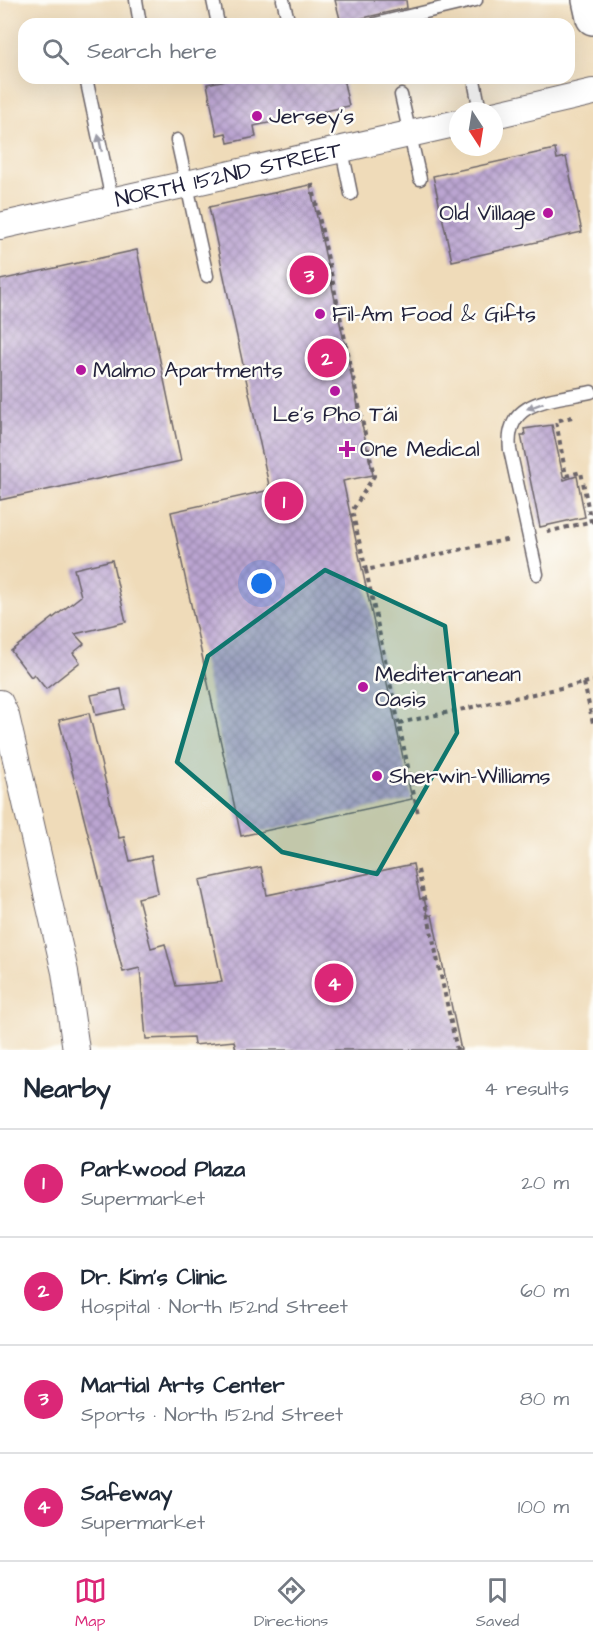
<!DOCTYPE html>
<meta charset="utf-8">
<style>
body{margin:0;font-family:"Architects Daughter",sans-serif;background:#f2f2f3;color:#1f2937}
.compass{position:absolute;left:449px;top:102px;width:54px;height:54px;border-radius:50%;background:#fff;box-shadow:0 6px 24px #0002;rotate:168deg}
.you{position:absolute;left:262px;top:584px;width:21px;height:21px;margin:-15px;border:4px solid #fff;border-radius:50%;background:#1a73e8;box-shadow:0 0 0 9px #1a73e833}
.badge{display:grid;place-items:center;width:39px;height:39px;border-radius:50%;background:#db2777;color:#fff;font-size:20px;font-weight:700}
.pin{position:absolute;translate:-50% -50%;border:3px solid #fff;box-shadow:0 2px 6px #0006}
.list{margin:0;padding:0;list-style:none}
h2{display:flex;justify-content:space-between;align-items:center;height:78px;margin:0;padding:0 24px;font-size:26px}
h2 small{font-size:20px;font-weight:400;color:#747a83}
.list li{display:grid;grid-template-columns:39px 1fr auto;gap:18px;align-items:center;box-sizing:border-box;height:108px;padding:0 24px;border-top:2px solid #e0e1e3}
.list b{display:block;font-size:22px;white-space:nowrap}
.list p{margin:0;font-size:20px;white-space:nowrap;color:#747a83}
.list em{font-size:20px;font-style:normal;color:#747a83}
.icon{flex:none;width:33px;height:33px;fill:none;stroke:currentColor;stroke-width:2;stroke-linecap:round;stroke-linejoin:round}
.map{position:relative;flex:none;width:593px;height:1050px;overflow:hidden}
.search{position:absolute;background:#fff;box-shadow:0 6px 24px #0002;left:18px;right:18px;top:18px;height:66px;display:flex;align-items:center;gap:15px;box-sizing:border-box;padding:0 21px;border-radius:18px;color:#747a83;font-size:22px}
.sheet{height:510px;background:#fff}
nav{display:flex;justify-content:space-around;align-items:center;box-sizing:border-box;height:84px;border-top:2px solid #e0e1e3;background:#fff;font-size:16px;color:#747a83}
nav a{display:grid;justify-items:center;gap:3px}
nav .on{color:#db2777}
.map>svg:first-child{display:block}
.building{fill:url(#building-cross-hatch)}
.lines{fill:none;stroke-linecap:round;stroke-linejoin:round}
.service-casing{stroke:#6a6367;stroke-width:15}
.minor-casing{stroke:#6a6367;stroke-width:28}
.trunk-casing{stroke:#6a6367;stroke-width:36}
.path{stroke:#6a6367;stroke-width:4;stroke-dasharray:4.5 4.5;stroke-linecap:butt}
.service{stroke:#fff;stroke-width:12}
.minor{stroke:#fff;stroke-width:26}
.trunk{stroke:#fff;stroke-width:33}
.oneway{fill:#9c9ca7}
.marked{fill:#0f766e;fill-opacity:0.2;stroke:#0f766e;stroke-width:4.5;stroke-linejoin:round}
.poi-dot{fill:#b5179e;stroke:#fdfcf7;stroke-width:2}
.labels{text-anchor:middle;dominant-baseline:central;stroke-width:5;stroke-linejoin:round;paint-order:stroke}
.poi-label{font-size:22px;fill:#22223b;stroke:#fdfcf7;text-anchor:start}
.street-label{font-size:22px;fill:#22223b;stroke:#fdfcf7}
</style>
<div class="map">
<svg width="593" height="1050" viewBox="0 0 593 1050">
<defs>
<pattern id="building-cross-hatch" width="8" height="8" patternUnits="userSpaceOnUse" patternTransform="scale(1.5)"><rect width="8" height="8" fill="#bba5d1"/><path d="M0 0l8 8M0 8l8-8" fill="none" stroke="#9886ab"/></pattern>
</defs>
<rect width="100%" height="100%" fill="#fdfcf7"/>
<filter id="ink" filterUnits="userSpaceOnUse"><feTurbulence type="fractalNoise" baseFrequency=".0167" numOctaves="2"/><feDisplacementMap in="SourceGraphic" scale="12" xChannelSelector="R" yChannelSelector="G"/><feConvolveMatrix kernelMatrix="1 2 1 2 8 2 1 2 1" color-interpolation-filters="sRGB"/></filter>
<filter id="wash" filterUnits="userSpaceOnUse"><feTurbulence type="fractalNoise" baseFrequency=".008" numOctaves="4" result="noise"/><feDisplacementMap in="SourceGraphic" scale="24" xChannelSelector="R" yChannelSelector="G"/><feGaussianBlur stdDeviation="1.35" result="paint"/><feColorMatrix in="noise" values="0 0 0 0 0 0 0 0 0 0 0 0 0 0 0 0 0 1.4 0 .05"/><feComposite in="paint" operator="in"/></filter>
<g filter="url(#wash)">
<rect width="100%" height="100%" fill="#efdbb9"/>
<g id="blocks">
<!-- building -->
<g class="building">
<polygon points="335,0 406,0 407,8 341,23"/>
<polygon points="236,78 343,78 349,106 254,126 256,137 228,143 226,133 217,135 207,84"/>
<polygon points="555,149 557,159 566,157 582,232 452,261 433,176"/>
<polygon points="310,185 373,475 343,481 412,799 241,836 171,512 270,490 209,207"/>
<polygon points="137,250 181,461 0,500 0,280"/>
<polygon points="552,425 564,480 577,476 585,517 540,527 521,435 525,435 524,429"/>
<polygon points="112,560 126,622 75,634 84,644 73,653 80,662 46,689 34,674 31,677 11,651 81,596 74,569"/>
<polygon points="121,689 125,709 96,715 91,695"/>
<polygon points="89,713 119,838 124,837 130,861 151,856 158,893 138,898 151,948 165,944 176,986 222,982 200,880 261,867 267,895 413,864 420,899 424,898 428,916 432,915 461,1050 236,1050 234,1041 194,1045 193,1037 146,1039 140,968 123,972 59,720"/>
</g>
</g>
</g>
<g filter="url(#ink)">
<use href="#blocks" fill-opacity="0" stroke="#6a6367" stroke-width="1.5"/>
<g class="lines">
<defs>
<g id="service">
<polyline points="136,0 140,24"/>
<polyline points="213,0 218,24"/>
<polyline points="283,0 289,24"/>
<polyline points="375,24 476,0"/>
<polyline points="86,78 112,200"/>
<polyline points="475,85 480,111"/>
<polyline points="401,95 420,179"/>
<polyline points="177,140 207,276"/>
<polyline points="342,150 351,194"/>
<path d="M537 574 510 450C504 399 553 400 591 392"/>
</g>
<g id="minor">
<polyline points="494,115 593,92"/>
<path id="s1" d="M0 226 458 123"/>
<polyline points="0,703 6,716 65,972 76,1050"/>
</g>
<polyline id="trunk" points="589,0 593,18"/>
</defs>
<!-- service casing -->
<use href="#service" class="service-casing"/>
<!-- minor casing -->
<use href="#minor" class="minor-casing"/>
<!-- trunk casing -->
<use href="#trunk" class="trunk-casing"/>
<!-- path -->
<g class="path">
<polyline points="312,184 374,476 352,511 366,570 510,539"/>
<polyline points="572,417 556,421 566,476 581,472 591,522"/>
<polyline points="547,532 593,521"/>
<polyline points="366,570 418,814"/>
<polyline points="584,683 593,723"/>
<polyline points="399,723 593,681"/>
<polyline points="418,870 457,1050"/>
</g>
<!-- service -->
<use href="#service" class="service"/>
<!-- minor -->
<use href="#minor" class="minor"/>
<!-- trunk -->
<use href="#trunk" class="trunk"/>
</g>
<!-- one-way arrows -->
<defs><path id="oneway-solid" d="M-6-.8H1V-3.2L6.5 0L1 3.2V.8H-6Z" transform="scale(1.5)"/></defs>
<g class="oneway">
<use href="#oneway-solid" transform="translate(100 143) rotate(-102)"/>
<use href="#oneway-solid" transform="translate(535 406) rotate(160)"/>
</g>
</g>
<!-- marked area -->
<path class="marked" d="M325 570 445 626 457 733 377 874 282 852 177 762 208 656Z"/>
<!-- markers -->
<g class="poi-dot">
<circle cx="257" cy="116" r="6"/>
<circle cx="548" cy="213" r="6"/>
<circle cx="320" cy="314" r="6"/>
<circle cx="81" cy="370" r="6"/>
<circle cx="335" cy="391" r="6"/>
<path d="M344 440h6v6h6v6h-6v6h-6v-6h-6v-6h6z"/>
<circle cx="363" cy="687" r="6"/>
<circle cx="377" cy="776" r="6"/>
</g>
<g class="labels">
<!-- poi labels -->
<g class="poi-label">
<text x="269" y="116">Jersey's</text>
<text x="536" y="213" text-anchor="end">Old Village</text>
<text x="332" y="314">Fil-Am Food &amp; Gifts</text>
<text x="93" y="370">Malmo Apartments</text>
<text x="335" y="414" text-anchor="middle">Le’s Pho Tái</text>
<text x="360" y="449">One Medical</text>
<text x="375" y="674">Mediterranean<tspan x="375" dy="25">Oasis</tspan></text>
<text x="389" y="776">Sherwin-Williams</text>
</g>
<!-- street labels -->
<g class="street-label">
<text stroke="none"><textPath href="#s1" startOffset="234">NORTH 152ND STREET</textPath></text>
</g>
</g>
</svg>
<svg class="compass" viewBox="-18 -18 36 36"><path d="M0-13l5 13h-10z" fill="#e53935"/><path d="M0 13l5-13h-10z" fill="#747a83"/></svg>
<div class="you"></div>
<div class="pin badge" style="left:284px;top:501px">1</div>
<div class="pin badge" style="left:327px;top:358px">2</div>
<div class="pin badge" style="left:309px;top:275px">3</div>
<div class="pin badge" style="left:334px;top:983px">4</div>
<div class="search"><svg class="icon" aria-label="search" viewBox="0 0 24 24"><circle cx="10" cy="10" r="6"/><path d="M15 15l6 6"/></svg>Search here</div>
</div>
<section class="sheet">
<h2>Nearby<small>4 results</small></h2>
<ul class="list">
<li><span class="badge">1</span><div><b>Parkwood Plaza</b><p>Supermarket</p></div><em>20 m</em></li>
<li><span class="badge">2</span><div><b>Dr. Kim's Clinic</b><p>Hospital · North 152nd Street</p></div><em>60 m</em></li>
<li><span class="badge">3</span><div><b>Martial Arts Center</b><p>Sports · North 152nd Street</p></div><em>80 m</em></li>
<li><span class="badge">4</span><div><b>Safeway</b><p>Supermarket</p></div><em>100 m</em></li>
</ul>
</section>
<nav>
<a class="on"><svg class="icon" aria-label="map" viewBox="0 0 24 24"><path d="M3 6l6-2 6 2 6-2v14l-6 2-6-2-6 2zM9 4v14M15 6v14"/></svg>Map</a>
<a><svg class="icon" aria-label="directions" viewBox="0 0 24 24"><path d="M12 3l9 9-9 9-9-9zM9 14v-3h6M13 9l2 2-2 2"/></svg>Directions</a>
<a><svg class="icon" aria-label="saved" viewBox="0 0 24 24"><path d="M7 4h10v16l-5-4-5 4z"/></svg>Saved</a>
</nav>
